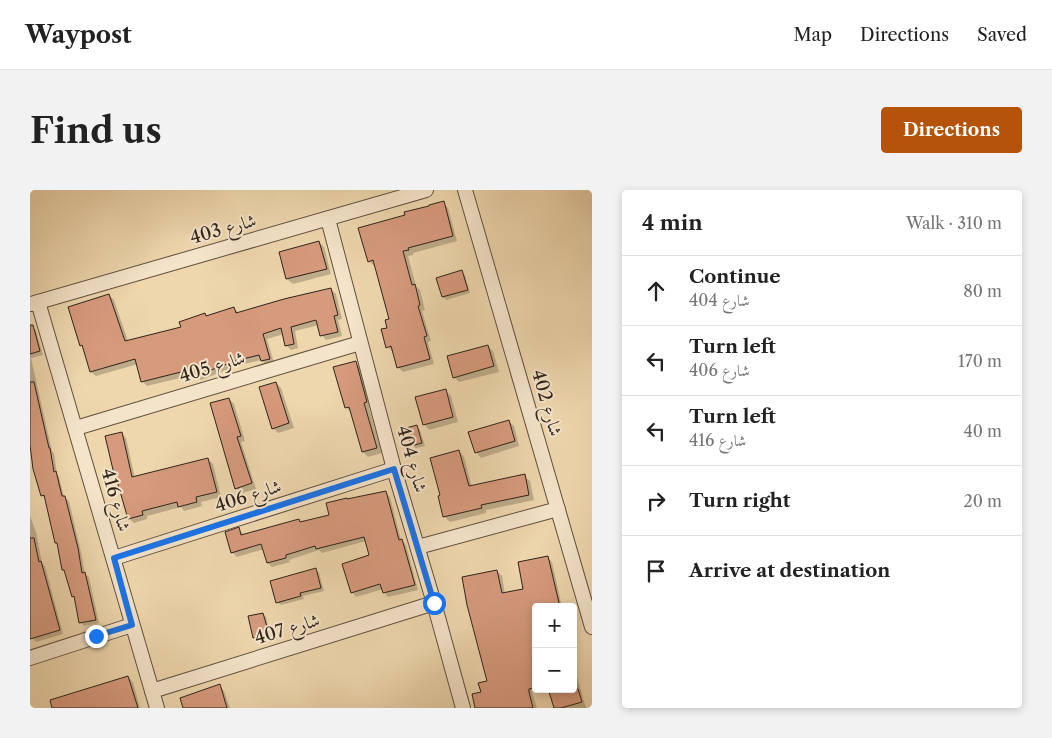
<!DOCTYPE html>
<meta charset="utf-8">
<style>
body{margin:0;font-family:"Libre Caslon Text",Amiri,serif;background:#f2f2f2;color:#222}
.controls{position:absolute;right:15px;bottom:15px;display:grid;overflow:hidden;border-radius:5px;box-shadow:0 2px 8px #0003}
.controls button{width:45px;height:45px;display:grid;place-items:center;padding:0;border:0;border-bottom:1px solid #e0e0e0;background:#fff;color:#222;font:25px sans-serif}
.stop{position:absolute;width:15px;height:15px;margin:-11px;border:4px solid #1a73e8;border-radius:50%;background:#fff}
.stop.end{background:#1a73e8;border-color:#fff;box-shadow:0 1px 5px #0008}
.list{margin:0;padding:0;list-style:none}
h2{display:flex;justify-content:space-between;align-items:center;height:65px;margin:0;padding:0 20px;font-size:21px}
h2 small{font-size:16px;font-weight:400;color:#767676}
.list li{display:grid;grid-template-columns:32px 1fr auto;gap:15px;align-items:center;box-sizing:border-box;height:70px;padding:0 20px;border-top:1px solid #e0e0e0}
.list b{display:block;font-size:19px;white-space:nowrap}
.list p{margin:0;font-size:16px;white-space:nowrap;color:#767676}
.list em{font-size:16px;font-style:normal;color:#767676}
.icon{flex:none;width:28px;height:28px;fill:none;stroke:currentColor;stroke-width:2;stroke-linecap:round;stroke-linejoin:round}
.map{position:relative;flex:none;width:562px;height:518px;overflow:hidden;border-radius:5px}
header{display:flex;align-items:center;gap:30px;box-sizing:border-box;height:70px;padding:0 25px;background:#fff;border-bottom:1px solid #e0e0e0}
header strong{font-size:24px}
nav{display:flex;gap:28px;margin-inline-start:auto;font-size:18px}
.intro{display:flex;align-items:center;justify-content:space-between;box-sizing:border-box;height:120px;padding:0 30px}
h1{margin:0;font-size:35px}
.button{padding:12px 22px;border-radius:5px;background:#b45309;color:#fff;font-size:18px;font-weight:700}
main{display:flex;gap:30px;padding:0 30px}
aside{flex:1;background:#fff;border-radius:5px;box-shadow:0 2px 8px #0003}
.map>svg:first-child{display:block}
.shadow{fill:#0003}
.building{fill:#d69a7d;stroke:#2f231a}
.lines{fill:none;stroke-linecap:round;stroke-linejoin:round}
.street-casing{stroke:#5f503f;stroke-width:16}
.street{stroke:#f4e4ca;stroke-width:14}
.route{stroke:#1a73e8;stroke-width:6}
.labels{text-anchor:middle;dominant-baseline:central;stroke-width:4;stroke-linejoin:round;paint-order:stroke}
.street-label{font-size:18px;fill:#2f231a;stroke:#f4e4ca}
</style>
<header>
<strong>Waypost</strong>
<nav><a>Map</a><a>Directions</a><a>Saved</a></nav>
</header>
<div class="intro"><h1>Find us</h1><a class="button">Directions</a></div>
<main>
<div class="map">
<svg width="562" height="518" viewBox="0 0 562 518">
<rect width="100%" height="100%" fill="#eed6ad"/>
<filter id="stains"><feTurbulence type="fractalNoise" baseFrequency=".004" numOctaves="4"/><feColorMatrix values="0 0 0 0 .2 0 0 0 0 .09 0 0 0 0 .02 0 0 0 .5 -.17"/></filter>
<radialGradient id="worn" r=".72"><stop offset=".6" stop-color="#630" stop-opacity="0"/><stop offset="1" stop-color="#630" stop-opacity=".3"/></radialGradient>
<!-- shadow -->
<g class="shadow">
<polygon points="413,12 418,18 427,51 383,63 383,65 378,66 386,96 390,100 395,120 392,121 401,151 398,152 404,174 373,182 368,177 363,162 358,157 360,130 346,76 344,76 339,71 377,26"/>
<polygon points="289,52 294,57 301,84 263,94 257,89 250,62"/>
<polygon points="431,81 435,85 440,103 416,110 413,107"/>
<polygon points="301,99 306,104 312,129 308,130 312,146 296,150 292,145 289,135 265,141 268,158 261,160 256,155 254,144 237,149 244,173 237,175 231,170 210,175 171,190 166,184 117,196 112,191 108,174 66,186 61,182 54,159 51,155 79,105 84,110 98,151 153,138 174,124 177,127 204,118 209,123"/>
<polygon points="0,137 2,137 6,140 13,165 1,168 22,261 24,263 27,284 29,287 34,307 39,311 51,362 55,384 59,387 69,433 54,436 50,432 46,409 43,406 36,383 33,379 29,356 26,353 16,309 12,305 1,256 0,256"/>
<polygon points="458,156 463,161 469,182 429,192 424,187"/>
<polygon points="325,172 330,178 341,217 339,218 352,263 338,267 333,262 322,223 316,217"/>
<polygon points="246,193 251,198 264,238 248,243 243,238"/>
<polygon points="415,200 421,206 428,232 399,240 394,234"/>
<polygon points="199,209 204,214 215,251 211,252 226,299 212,303 206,298"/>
<polygon points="478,231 484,236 489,256 451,268 446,262"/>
<polygon points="387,236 390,240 395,256 386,258 382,255"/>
<polygon points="91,243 96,248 105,288 178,269 183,274 191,307 171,312 172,316 154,321 151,317 117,326 117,329 104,333 99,328"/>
<polygon points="429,261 434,267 442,297 494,286 500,291 504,310 456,320 456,323 420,332 414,326"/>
<polygon points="355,302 360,307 371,350 376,355 388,400 358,407 354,402 353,399 326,407 322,402 340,366 336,351 292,363 289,360 259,370 260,372 242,377 238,373 234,359 207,367 202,362 209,339 214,345 269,331 271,333 301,326 318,310"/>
<polygon points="0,326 6,342 12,373 15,376 33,444 6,452 2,448 0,442"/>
<polygon points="517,367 522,372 532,417 506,417 495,481 507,518 446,518 458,492 467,381 472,386 475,404 494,400"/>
<polygon points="286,380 289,383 294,401 273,406 274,409 251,415 247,412"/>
<polygon points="233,424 236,427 241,447 227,450 224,447"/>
<polygon points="543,452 546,465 543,466"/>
<polygon points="543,473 556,518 525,518 522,499 543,499"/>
<polygon points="98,487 103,492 110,518 23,518"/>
<polygon points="190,496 194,501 200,518 155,518"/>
</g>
<!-- building -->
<g class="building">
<polygon points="414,11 423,46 378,58 379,60 373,61 382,95 385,94 390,115 388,116 397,146 394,147 400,169 367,178 361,156 356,158 351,139 357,138 355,130 359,129 343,70 338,72 328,38 375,25 374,22 399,16 399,15"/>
<polygon points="289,51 297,79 256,89 249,62"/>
<polygon points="432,80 438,100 412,107 406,88"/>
<polygon points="301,98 308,125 304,126 308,142 290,146 286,130 261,137 264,154 255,156 251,138 233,144 240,169 231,171 229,165 205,171 165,186 163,179 111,192 105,169 60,182 52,155 50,156 38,117 79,104 95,151 151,137 149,132 175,123 176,126 204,117 206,123 254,109"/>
<polygon points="0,135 3,135 10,161 0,164"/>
<polygon points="458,155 464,176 423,188 417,166"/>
<polygon points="326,171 337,212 334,213 347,258 332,262 319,217 315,218 303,177"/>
<polygon points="0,192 4,192 19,258 20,258 24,282 26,281 32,306 35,306 48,358 52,383 55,382 66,430 49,433 44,406 42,407 34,380 32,380 27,353 25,353 14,305 11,306 3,279 0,255"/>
<polygon points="246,192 259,233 242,239 229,197"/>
<polygon points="416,199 423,227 393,235 385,207"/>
<polygon points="199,208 211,246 207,247 222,293 205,299 180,213"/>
<polygon points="479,230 485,251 445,263 438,242"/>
<polygon points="387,235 392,253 381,256 376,238"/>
<polygon points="92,242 102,287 178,268 187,302 166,307 167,312 148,317 147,312 112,321 113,325 98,329 85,284 84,284 75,246"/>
<polygon points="429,260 439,296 495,284 499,305 451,315 452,318 413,327 408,306 410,305 400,268"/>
<polygon points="356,301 369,350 372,349 385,395 353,403 350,394 321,403 312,374 339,365 334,347 286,359 285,356 256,365 256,368 237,373 231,354 201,363 195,342 209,337 211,345 269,329 270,332 299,325 296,313 317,308 317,309"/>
<polygon points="0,348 4,348 9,372 11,371 30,440 0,449"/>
<polygon points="518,366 530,417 506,417 506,498 499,499 499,502 503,518 445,518 442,504 451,502 448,493 457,491 437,415 432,387 467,380 472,403 493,399 488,372"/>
<polygon points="286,378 291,398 270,403 271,406 246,413 240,391"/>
<polygon points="233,423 239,444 223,448 218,426"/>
<polygon points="98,486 108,518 22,518 20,510"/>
<polygon points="190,494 197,518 153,518 150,508"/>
<polygon points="528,499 548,499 552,512 531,518 524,518 519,502"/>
</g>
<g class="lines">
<defs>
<g id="street">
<polyline points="435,0 562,437"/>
<polyline points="298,29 364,279 404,413 433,518"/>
<polyline points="8,112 127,518"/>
<polyline points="1,114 396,0"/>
<polyline points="46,238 330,153"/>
<polyline points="388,357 528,319"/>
<polyline points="84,368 364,279"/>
<polyline points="0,468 102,435"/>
<polyline points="122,501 404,413"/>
</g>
</defs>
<!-- street casing -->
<use href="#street" class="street-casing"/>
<!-- street -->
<use href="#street" class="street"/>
</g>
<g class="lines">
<!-- route -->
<polyline class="route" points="66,446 102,435 84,368 364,279 404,413"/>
</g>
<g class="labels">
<!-- street labels -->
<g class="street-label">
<text transform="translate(193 39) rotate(-16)">شارع 403</text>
<text transform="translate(182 177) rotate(-17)">شارع 405</text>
<text transform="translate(517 213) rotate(74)">شارع 402</text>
<text transform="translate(382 269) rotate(74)">شارع 404</text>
<text transform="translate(218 306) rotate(-18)">شارع 406</text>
<text transform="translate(86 310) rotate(74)">شارع 416</text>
<text transform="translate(257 439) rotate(-17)">شارع 407</text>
</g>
</g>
<rect width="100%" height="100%" filter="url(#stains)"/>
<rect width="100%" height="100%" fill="url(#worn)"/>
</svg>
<div class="controls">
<button>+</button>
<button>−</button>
</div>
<div class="stop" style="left:404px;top:413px"></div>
<div class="stop end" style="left:66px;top:446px"></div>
</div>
<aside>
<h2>4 min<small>Walk · 310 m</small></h2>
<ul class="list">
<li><svg class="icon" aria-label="ahead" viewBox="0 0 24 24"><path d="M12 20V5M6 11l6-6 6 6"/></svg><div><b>Continue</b><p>شارع 404</p></div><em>80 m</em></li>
<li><svg class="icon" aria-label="left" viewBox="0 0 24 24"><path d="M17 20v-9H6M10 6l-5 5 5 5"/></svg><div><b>Turn left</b><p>شارع 406</p></div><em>170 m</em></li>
<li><svg class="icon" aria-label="left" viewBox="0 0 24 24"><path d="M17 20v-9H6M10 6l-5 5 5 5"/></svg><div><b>Turn left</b><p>شارع 416</p></div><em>40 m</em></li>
<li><svg class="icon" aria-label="right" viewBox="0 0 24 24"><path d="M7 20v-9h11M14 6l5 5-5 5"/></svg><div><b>Turn right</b></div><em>20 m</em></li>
<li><svg class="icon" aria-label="arrive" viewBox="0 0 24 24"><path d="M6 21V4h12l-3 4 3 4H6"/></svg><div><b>Arrive at destination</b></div></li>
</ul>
</aside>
</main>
